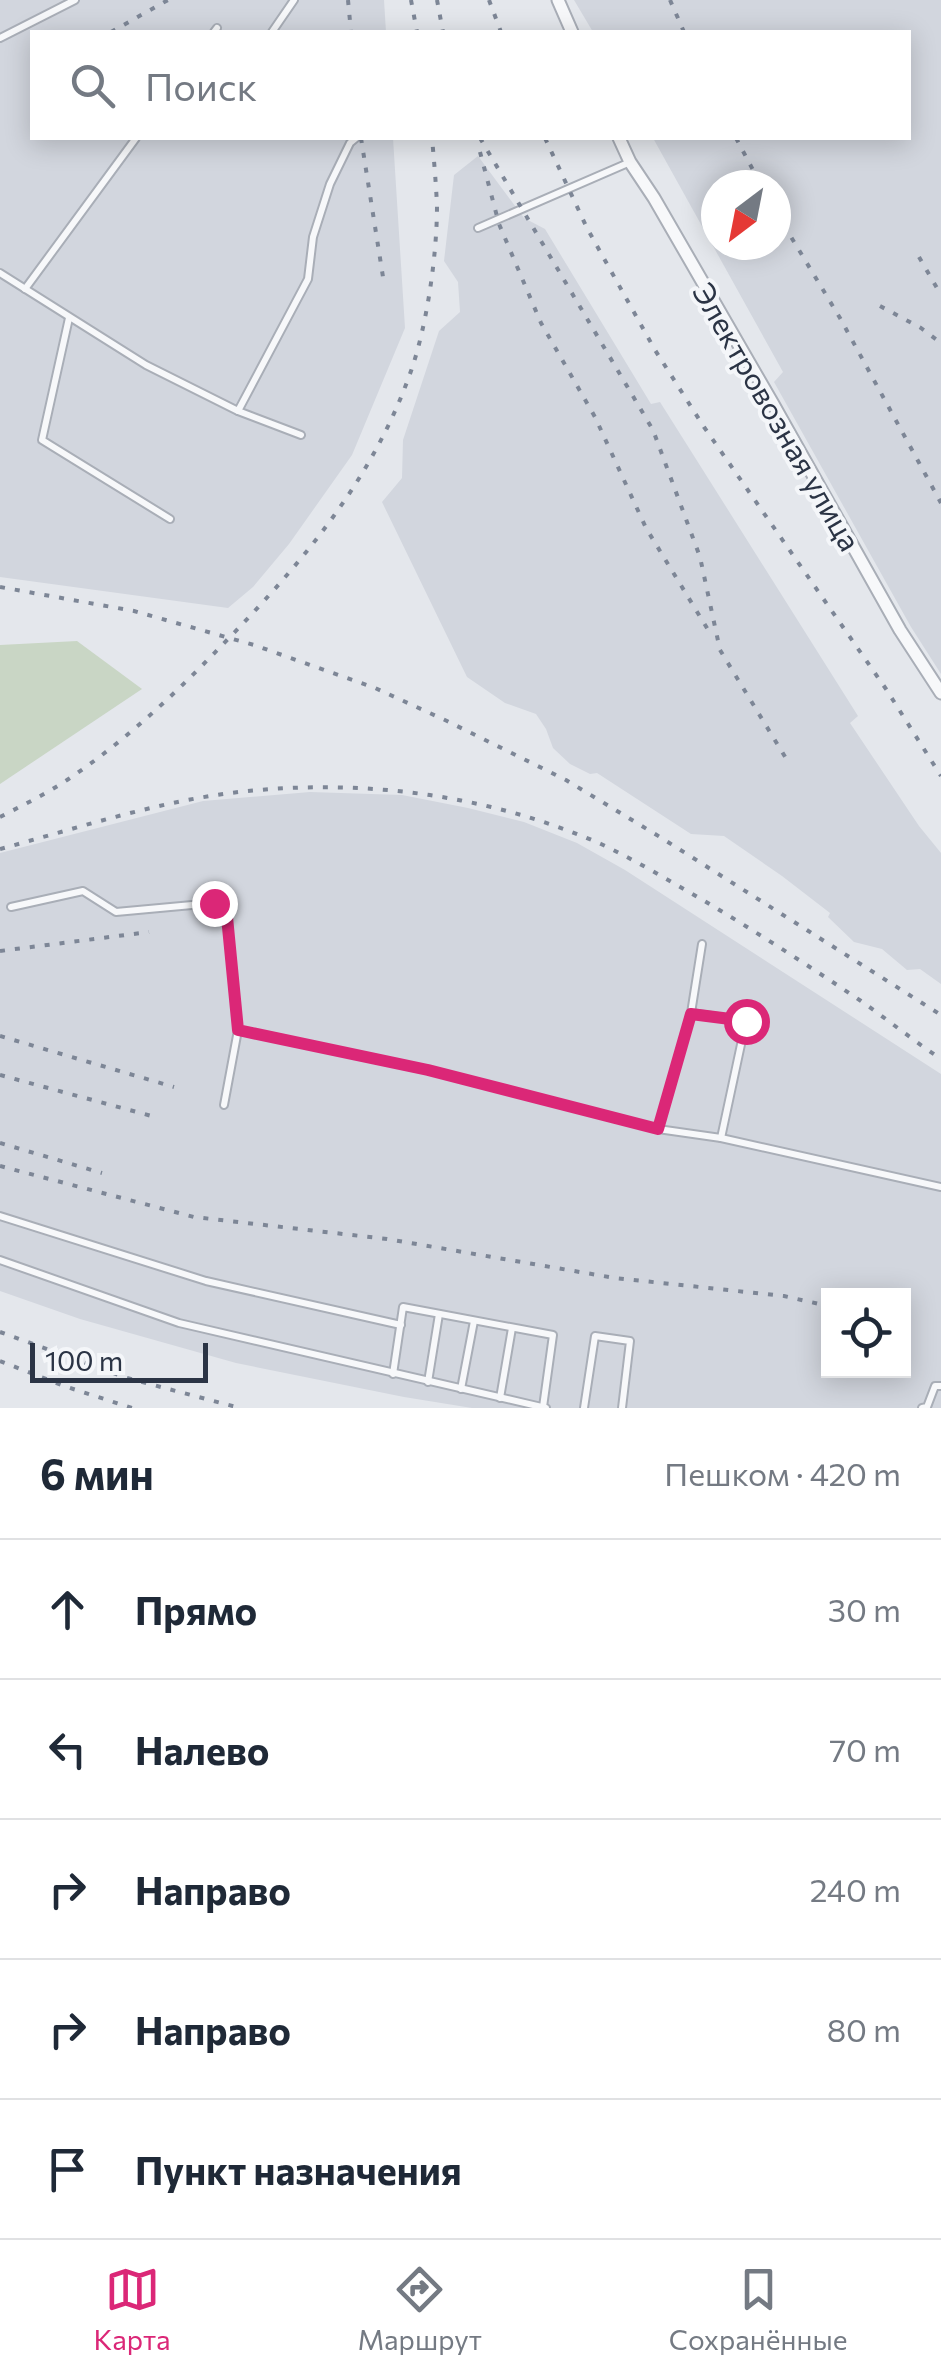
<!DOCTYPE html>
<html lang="ru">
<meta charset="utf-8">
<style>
body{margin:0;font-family:Commissioner,sans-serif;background:#f6f6f7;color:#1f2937}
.controls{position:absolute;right:30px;bottom:30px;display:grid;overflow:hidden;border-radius:0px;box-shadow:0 5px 25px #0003}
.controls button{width:90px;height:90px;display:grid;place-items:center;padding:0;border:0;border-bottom:2px solid #e0e1e3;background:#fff;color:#1f2937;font:50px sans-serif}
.compass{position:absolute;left:701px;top:170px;width:90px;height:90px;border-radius:50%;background:#fff;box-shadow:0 5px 25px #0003;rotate:212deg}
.scale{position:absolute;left:30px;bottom:25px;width:178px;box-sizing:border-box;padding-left:10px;border:5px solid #2b3445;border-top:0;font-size:28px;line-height:35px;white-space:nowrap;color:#2b3445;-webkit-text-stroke:8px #f4f6f9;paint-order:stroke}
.stop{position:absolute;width:30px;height:30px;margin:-22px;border:8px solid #db2777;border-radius:50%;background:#fff}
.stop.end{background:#db2777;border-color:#fff;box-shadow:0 2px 10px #0008}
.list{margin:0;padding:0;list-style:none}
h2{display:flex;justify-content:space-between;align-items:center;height:130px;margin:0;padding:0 40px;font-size:42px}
h2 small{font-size:32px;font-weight:400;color:#747a83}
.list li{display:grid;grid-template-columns:65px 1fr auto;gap:30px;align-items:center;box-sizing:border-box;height:140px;padding:0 40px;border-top:2px solid #e0e1e3}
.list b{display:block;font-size:38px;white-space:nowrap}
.list em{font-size:32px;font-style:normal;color:#747a83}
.icon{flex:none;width:55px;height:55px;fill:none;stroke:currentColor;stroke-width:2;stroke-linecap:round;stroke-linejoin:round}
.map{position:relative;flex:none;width:941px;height:1408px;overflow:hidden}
.search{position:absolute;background:#fff;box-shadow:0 5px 25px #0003;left:30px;right:30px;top:30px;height:110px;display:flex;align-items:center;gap:25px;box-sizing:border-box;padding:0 35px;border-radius:0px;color:#747a83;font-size:38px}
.sheet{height:830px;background:#fff}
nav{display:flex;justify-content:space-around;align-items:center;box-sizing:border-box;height:140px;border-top:2px solid #e0e1e3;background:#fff;font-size:28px;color:#747a83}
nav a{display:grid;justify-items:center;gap:5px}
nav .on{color:#db2777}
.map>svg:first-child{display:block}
.built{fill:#d2d6de;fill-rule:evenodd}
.green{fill:#c9d6c5}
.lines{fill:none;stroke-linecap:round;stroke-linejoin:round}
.lane-casing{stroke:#a9aeb7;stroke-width:10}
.street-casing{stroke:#a9aeb7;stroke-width:15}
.lane{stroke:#f7f8fa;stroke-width:6}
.street{stroke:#f7f8fa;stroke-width:11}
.rail{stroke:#7d8696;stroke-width:4;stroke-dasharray:5 10;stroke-linecap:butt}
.route{stroke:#db2777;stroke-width:12}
.labels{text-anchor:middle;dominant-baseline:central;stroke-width:8;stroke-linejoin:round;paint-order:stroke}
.street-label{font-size:30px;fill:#2b3445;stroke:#f4f6f9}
</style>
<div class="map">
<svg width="941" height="1408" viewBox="0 0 941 1408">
<rect width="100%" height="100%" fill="#e4e7ec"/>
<!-- built -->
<g class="built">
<polygon points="0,0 384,0 386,32 32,32 32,138 393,138 405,328 352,455 289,544 253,587 228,608 0,577"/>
<path d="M574 0H941V674L911 627 774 382 783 372 653 138H908V32H593ZM776 185V245H716V185Z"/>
<polygon points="478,156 524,218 545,229 651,404 660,402 858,716 850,723 919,826 941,853 941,984 920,969 907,970 882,949 854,942 828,917 830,913 782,876 724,836 691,834 597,773 590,774 570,764 553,748 546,729 536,714 505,703 467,677 382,502 402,478 403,440 439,331 460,312 458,282 444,261 454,175"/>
<path d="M310 792 402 795 468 808 524 822 577 843 625 870 941 1074V1408H472L404 1397 236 1363 80 1319 0 1291V853L203 801ZM828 1296H904V1370H828Z"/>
</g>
<!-- green -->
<polygon class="green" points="77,641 142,689 0,784 0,645"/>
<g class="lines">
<defs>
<g id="lane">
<polyline points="214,32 217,28"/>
<polyline points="272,32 294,0"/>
<polyline points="0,38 75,0"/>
<polyline points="478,228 628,163"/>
<polyline points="0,273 146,365 238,411 308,279 313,237 330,184 350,143 356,138"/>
<polyline points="25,289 136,138"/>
<polyline points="69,318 42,440 170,519"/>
<polyline points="238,411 301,435"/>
<polyline points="11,907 83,891 116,912 214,903 227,917 238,1030 224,1105"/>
<polyline points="691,1013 746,1021 721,1138"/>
<polyline points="238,1030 428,1070 658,1129 721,1138 941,1187"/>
<polyline points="658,1129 691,1013 702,944"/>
<polyline points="0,1216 206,1281 401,1325"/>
<polyline points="0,1260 179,1323 546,1408"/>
<polyline points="393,1374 403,1307 553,1335 543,1407"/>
<polyline points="428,1382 439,1314"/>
<polyline points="461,1389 474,1321"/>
<polyline points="500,1398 512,1328"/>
<polyline points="584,1408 595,1336 630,1341 622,1408"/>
<polyline points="922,1408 927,1407 935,1386 941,1386"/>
</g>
<g id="street">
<polyline points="558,0 572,32"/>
<polyline points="619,138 630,162 654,198 773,404 900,630 941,693"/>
</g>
</defs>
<!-- lane casing -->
<use href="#lane" class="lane-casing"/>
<!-- street casing -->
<use href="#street" class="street-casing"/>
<!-- lane -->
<use href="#lane" class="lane"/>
<!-- street -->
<use href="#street" class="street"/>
<!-- rail -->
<g class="rail">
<polyline points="348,0 351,32"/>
<polyline points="411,0 417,32"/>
<polyline points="437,0 443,32"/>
<polyline points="489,0 501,32"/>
<polyline points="670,0 684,32"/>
<polyline points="111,32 168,0"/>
<polyline points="361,138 383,277"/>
<polyline points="480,138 653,430 700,557 720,650 787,760"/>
<polyline points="545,138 587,228 655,350 704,427 886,689 941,776"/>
<polyline points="736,138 761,185"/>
<polyline points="480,152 499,224 541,323 595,417 646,528 710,633"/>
<polyline points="776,212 840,318 941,503"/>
<polyline points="919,257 941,295"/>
<polyline points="880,306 921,328 941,343"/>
<polyline points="0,587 134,611 254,645 375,688 447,721 566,780 660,837 941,1015"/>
<path d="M0 817C25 804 50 792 73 776 130 737 180 689 227 640 304 561 374 477 411 371 427 325 437 255 437 206 436 183 434 160 432 138"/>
<path d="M0 849C85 826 171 797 259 790 375 780 494 797 601 844 635 860 668 880 701 899 755 931 809 966 861 1001 888 1020 914 1041 941 1059"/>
<polyline points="0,951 149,932"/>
<polyline points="0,1036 174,1087"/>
<polyline points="0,1075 159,1118"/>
<polyline points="0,1143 102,1173"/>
<polyline points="0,1166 194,1217 387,1239 615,1278 784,1296 828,1306"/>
<polyline points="0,1332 127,1378 240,1408"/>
<polyline points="0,1361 64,1386 132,1408"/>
</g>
</g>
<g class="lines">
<!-- route -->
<polyline class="route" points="214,903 227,917 238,1030 428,1070 658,1129 691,1014 746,1021"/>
</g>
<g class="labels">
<!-- street labels -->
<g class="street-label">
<text transform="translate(778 416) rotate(60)">Электровозная улица</text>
</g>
</g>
</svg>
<div class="controls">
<button><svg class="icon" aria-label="locate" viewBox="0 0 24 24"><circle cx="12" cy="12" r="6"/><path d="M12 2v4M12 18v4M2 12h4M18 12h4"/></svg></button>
</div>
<svg class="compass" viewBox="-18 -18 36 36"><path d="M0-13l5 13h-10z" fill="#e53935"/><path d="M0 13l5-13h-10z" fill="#747a83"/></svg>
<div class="scale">100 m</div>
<div class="stop" style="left:746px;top:1021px"></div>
<div class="stop end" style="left:214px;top:903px"></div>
<div class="search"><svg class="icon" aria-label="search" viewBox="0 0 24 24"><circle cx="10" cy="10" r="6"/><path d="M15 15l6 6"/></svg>Поиск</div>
</div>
<section class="sheet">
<h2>6 мин<small>Пешком · 420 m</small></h2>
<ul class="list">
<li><svg class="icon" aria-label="ahead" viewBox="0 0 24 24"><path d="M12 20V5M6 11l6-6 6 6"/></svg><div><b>Прямо</b></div><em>30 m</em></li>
<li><svg class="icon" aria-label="left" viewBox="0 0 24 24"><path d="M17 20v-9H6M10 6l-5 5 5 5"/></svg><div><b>Налево</b></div><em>70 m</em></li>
<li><svg class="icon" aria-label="right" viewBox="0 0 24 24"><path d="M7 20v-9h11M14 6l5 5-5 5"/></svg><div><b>Направо</b></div><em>240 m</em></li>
<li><svg class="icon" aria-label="right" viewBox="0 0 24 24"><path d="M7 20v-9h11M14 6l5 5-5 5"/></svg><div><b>Направо</b></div><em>80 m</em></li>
<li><svg class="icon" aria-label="arrive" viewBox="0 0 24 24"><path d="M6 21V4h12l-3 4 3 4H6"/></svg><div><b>Пункт назначения</b></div></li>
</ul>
</section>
<nav>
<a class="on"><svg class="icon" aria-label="map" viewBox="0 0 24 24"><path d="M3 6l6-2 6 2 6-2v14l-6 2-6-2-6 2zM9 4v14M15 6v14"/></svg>Карта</a>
<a><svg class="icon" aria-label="directions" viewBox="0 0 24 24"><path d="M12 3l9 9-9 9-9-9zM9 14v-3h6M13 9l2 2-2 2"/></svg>Маршрут</a>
<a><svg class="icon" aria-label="saved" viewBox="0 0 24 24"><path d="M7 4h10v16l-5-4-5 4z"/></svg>Сохранённые</a>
</nav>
